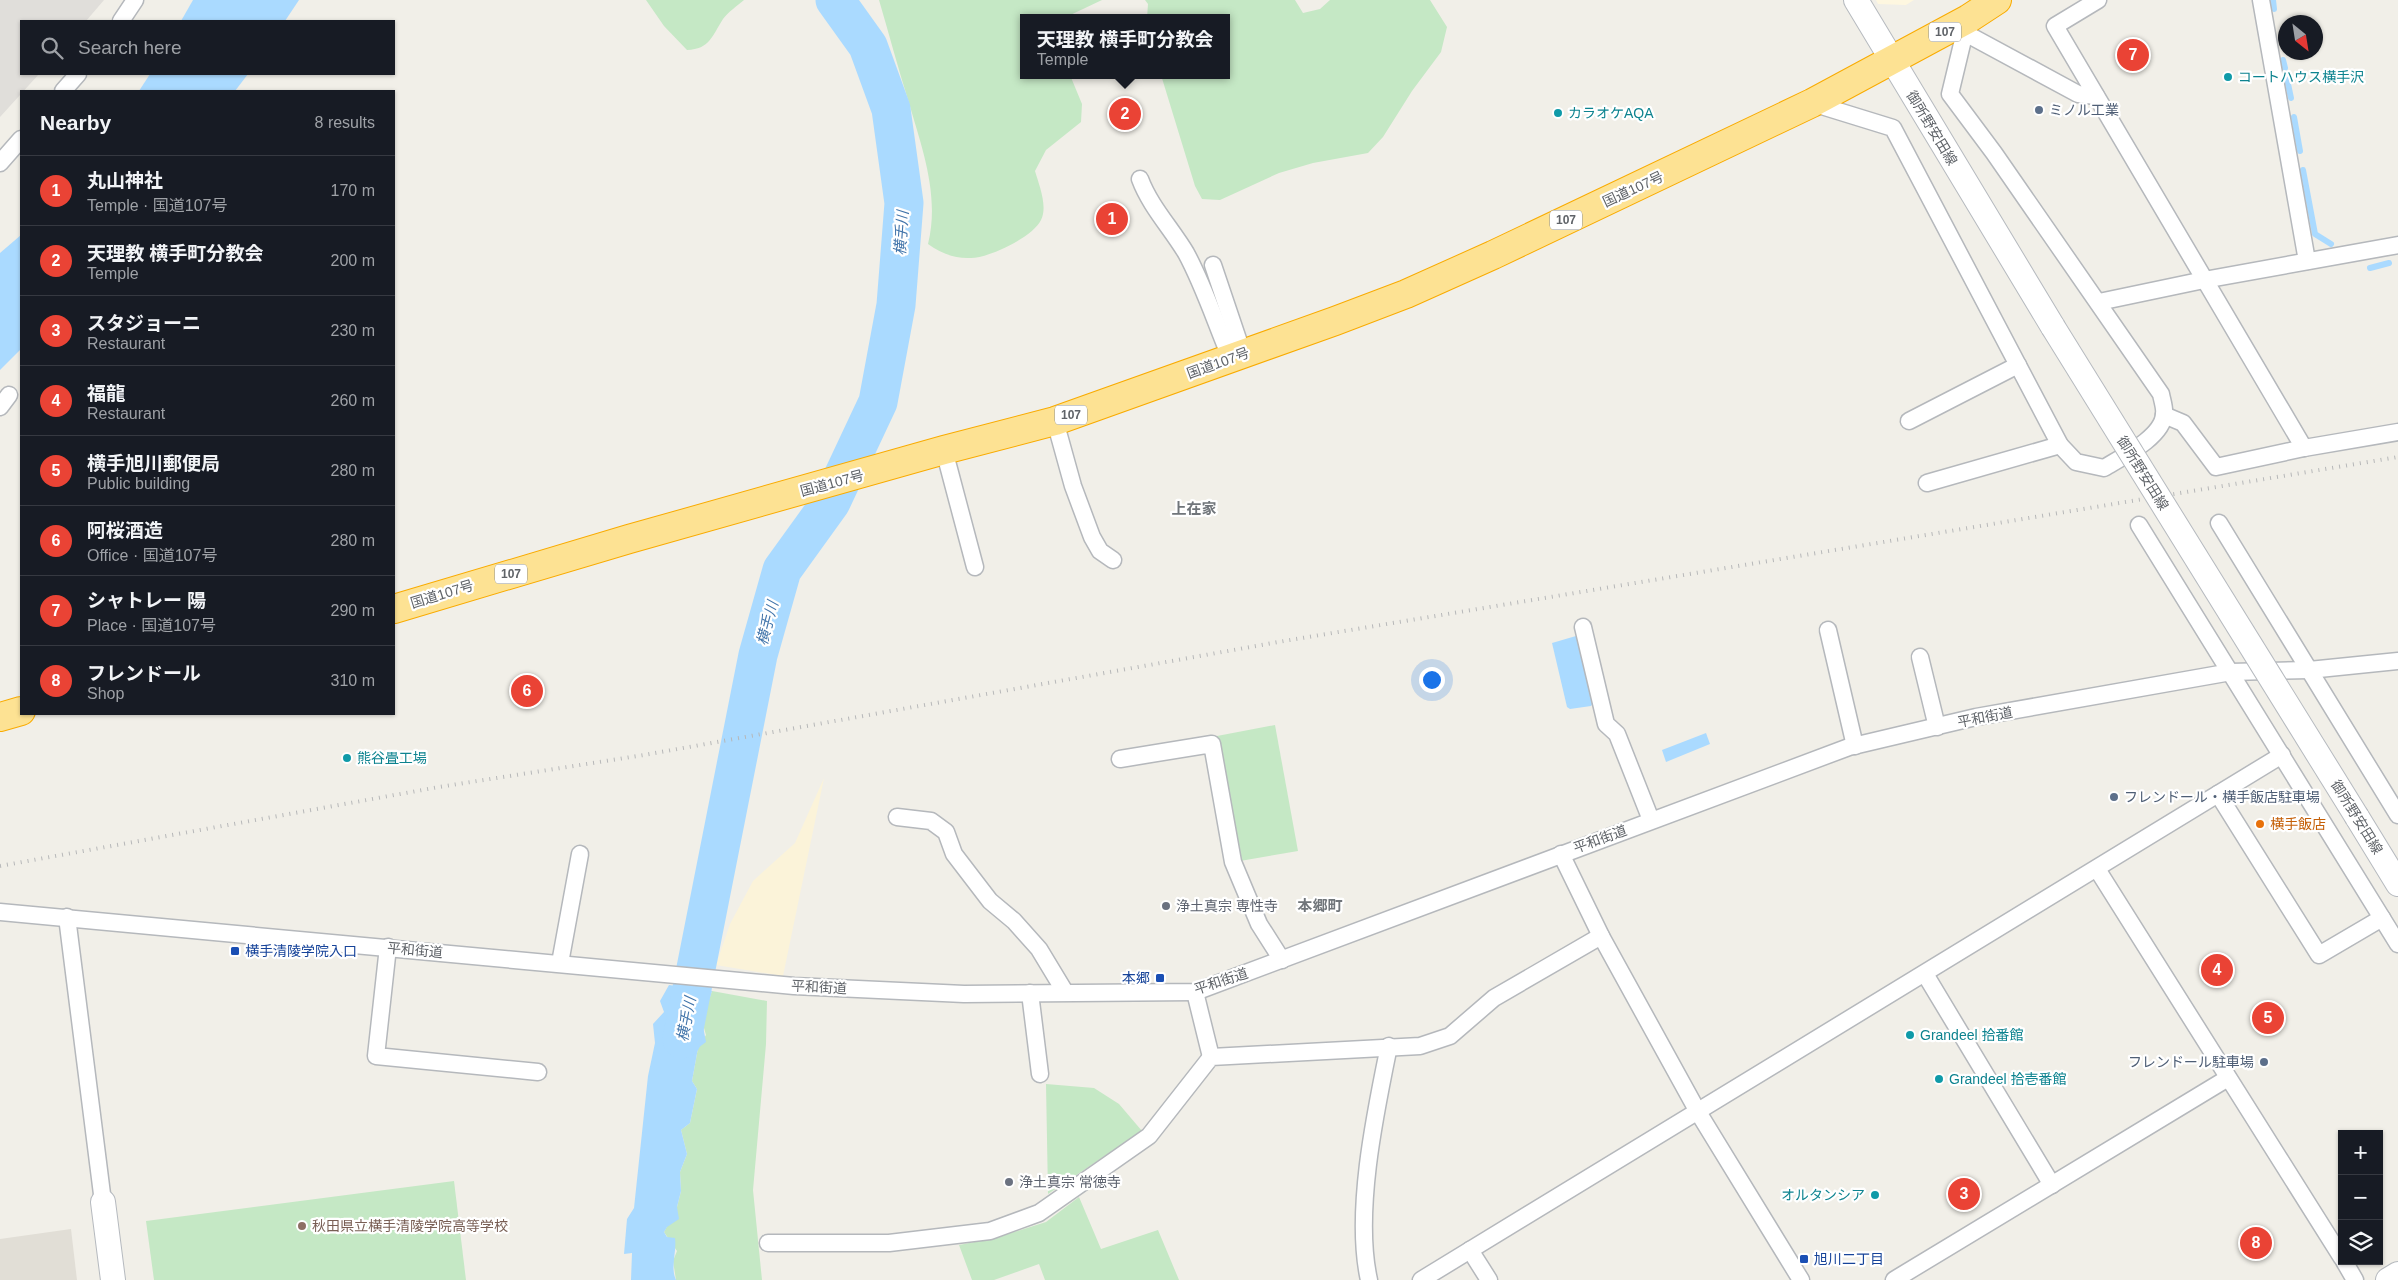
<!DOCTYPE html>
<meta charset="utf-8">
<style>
body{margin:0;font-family:Helvetica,"Noto Sans JP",sans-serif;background:#242831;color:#f1f3f6}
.controls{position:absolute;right:15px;bottom:15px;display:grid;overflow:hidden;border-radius:0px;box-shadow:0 1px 4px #0004}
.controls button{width:45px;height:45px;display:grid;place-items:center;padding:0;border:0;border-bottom:1px solid #363941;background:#171b24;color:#f1f3f6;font:25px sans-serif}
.compass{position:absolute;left:2278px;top:15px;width:45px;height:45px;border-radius:50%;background:#171b24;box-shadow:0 1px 4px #0004;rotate:150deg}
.you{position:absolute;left:1431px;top:679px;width:18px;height:18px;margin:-12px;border:4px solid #fff;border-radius:50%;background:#1a73e8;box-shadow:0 0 0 8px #1a73e833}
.badge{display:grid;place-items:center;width:32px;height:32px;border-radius:50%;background:#ea4335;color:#fff;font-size:16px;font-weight:700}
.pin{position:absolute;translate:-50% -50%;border:2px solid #fff;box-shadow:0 1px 5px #0006}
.popup{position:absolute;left:1020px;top:14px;width:210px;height:65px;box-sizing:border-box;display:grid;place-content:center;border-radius:0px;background:#171b24;filter:drop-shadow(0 1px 4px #0005);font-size:16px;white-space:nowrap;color:#9ea1a6}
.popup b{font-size:19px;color:#f1f3f6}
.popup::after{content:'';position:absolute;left:50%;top:100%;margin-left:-10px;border:10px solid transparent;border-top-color:#171b24}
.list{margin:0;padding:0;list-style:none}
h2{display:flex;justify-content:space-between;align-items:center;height:65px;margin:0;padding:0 20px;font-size:21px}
h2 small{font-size:16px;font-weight:400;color:#9ea1a6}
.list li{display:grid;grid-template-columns:32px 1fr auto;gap:15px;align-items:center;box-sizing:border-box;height:70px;padding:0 20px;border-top:1px solid #363941}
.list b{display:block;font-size:19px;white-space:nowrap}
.list p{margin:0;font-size:16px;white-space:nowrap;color:#9ea1a6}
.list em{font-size:16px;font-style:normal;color:#9ea1a6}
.icon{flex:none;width:28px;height:28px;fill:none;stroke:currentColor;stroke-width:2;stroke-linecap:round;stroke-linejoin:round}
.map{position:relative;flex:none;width:2398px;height:1280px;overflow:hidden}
.search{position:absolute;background:#171b24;box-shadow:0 1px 4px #0004;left:20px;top:20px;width:375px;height:55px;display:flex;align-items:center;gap:12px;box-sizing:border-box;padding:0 18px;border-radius:0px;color:#9ea1a6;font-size:19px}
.panel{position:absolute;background:#171b24;box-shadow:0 1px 4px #0004;left:20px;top:90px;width:375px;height:625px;border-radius:0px}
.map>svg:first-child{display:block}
.commercial{fill:#fef7e0}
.industrial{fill:#e0deda}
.education{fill:#e1ded6}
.green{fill:#c5e8c5}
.sand{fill:#fbf3d9}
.water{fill:#aadaff}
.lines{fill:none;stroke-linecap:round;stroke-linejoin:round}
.stream{stroke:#aadaff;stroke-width:6}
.river{stroke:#aadaff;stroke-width:39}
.street-casing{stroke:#b5b8bc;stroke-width:19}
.secondary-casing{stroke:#b6babf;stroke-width:26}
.highway-casing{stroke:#f9ab00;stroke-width:30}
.street{stroke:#fff;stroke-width:16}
.secondary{stroke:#fff;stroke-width:24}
.highway{stroke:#fde293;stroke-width:28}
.rail{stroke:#b6b7b8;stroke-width:4;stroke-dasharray:1 6;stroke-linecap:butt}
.secondary-bridge-casing{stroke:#b6babf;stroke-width:26;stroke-linecap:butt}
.secondary-bridge{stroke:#fff;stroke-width:24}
.culture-dot{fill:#0f9aa8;stroke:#fff;stroke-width:2}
.service-dot{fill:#5c6f8a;stroke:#fff;stroke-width:2}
.food-dot{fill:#e8710a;stroke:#fff;stroke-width:2}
.worship-dot{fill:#6b7280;stroke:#fff;stroke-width:2}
.transit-dot{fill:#1a4fb4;stroke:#fff;stroke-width:2}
.education-dot{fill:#8d6e63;stroke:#fff;stroke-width:2}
.labels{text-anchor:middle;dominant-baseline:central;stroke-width:4.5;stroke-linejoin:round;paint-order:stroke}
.shield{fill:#fff;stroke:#8f9295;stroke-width:1}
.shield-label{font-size:12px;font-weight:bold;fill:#5f6368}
.culture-label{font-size:14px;fill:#0d838f;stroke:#fff;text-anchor:start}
.service-label{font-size:14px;fill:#4e5e75;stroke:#fff;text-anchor:start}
.street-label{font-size:14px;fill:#5f6368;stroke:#fff}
.food-label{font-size:14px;fill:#c56008;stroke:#fff;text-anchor:start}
.worship-label{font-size:14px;fill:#5b616d;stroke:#fff;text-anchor:start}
.transit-label{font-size:14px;fill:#164399;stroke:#fff;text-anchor:start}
.education-label{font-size:14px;fill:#785e54;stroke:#fff;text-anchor:start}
.water-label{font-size:15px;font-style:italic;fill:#4174aa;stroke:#fff}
.neighbourhood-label{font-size:15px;font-weight:bold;fill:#70757a;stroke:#fff}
</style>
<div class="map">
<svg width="2398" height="1280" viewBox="0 0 2398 1280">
<rect width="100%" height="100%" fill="#f1efe8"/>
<!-- commercial -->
<polygon class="commercial" points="1876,0 1914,0 1906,5 1878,4"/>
<!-- industrial -->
<polygon class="industrial" points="0,0 104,0 86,21 21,21 21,74 39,74 0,117"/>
<!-- education -->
<polygon class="education" points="71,1229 77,1280 0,1280 0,1239"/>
<!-- green -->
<g class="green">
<path d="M646 0H744C737 6 728 12 723 19 712 36 710 49 687 50L664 26Z"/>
<path d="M879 0H1102L1064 18H1024V75H1070L1082 104 1081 122 1046 150 1035 171C1039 185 1048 206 1041 220 1033 237 989 258 971 258 955 259 940 253 928 244 940 196 922 148 909 103 898 68 889 34 879 0Z"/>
<polygon points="1145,0 1295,0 1303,13 1320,9 1330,0 1430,0 1447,27 1441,52 1412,91 1383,137 1368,153 1313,163 1279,173 1220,200 1202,199 1195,186 1161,75 1226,75 1226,18 1147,18 1148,4"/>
<polygon points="1275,725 1298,851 1240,861 1217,736"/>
<polygon points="712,991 767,1001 766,1044 753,1190 762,1280 676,1280 673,1261 677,1251 664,1232 677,1207 681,1191 680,1172 687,1154 681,1130 690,1123 691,1118 697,1089 692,1081 698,1048 706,1035 702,1021"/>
<polygon points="1046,1084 1094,1088 1119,1104 1142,1131 1048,1194"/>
<polygon points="454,1181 466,1280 154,1280 146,1221"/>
<polygon points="1079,1197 1101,1249 1158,1230 1179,1280 1045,1280 1039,1264 994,1280 972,1280 959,1245 995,1238 1046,1222"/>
</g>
<!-- sand -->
<polygon class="sand" points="824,778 783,976 716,965 730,924 753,881 795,843"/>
<!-- water -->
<g class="water">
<polygon points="193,0 299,0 285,21 181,21"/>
<polygon points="150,74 248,74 235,91 139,91"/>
<polygon points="21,235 21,349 0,370 0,253"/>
<polygon points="1576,636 1579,638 1593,703 1591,706 1570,709 1567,707 1552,643"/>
<polygon points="1706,733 1710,744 1666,762 1662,750"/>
<path d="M669 985 712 991 702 1021 706 1042 698 1048 692 1081 697 1089 691 1118 690 1123 681 1130 687 1154 680 1172 681 1191 677 1207 679 1219 667 1227 664 1232 667 1237 675 1238C677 1252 670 1267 676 1280H631L632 1253 624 1254 627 1219 634 1208 648 1076 655 1043 653 1024 664 1012 660 1001Z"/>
</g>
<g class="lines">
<!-- stream -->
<g class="stream">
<polyline points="2273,0 2274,9"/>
<polyline points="2283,60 2285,68"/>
<polyline points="2287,79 2291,98"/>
<polyline points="2294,117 2300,151"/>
<polyline points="2303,170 2315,234 2331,244"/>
<polyline points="2370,268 2389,263"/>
</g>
<!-- river -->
<polyline class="river" points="682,1039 758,655 782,570 831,502 878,402 896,305 904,203 891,109 868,46 835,0"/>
<defs>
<g id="street">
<polyline points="2098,0 2055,26 2304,448"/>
<polyline points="2261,0 2307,261"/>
<polyline points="121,21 135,0"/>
<polyline points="1965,33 2078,94 2096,96"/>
<polyline points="63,91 78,74"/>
<path d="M1812 103 1893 128 2060 445 2076 462 2104 468C2122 457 2163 437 2164 414 2165 408 2162 400 2161 394L1994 153 1950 94 1968 19"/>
<polyline points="0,163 21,139"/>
<path d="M1140 179C1150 206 1171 228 1186 253 1204 286 1216 324 1231 359"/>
<polyline points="1213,265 1243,354"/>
<polyline points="2099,302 2204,280 2398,245"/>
<polyline points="0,407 9,395"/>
<polyline points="2164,415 2183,423 2216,467 2304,448 2398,432"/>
<polyline points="1055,421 1073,486 1092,537 1100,551 1113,560"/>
<polyline points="1909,421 2018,365"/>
<polyline points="944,450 975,567"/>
<polyline points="1927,483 2060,445"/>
<polyline points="2219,523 2398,815"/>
<polyline points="2139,525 2398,944"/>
<polyline points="1583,627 1606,724 1617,734 1651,820"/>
<polyline points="1828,630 1855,746"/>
<polyline points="1920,657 1937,727"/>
<polyline points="1120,759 1212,744 1233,862 1259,924 1282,960"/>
<polyline points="2218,794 2319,955 2382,918"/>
<polyline points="897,817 931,821 946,832 954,854 990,901 1014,921 1039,949 1065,992"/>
<polyline points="1561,854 1601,936 1698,1112 1801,1280"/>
<polyline points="2097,869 2342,1258"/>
<polyline points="0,912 794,986 964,994 1195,992 1849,747 1976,717 2231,672 2309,670 2398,661"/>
<polyline points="67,917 103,1202"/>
<polyline points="388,947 376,1056 538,1072"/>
<polyline points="560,963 580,854"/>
<polyline points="1925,974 2052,1185"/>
<polyline points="1195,992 1211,1057"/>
<polyline points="1030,993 1040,1074"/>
<polyline points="768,1243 889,1243 990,1231 1039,1213 1149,1136 1211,1057 1420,1046 1450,1036 1494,998 1601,936"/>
<polyline points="1470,1250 1489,1280"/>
<polyline points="2344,1261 2355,1280"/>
<path d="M1369 1280C1354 1213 1375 1114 1389 1046"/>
<polyline points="1421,1280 2282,755"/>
<polyline points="1894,1280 2228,1078"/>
</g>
<g id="secondary">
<polyline points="1856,0 2053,327"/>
<polyline points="2357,817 2398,884"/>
<polyline points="103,1202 113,1280"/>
<polyline points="2388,1280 2398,1274"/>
</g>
<g id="highway">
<polyline points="394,609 629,539 944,450 1055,421 1335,321 1406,294 1493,255 1812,103 1968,19 1997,0"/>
<polyline points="0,717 21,711"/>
</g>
</defs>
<!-- street casing -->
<use href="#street" class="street-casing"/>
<!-- secondary casing -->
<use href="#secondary" class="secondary-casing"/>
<!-- highway casing -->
<use href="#highway" class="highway-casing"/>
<!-- street -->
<use href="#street" class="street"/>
<!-- secondary -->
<use href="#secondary" class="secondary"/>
<!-- highway -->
<use href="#highway" class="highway"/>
<!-- rail -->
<polyline class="rail" points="0,866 439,787 644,755 1284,641 2398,457"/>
<defs>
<polyline id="secondary-bridge" points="2053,327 2357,817"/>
</defs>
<!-- secondary-bridge casing -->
<use href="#secondary-bridge" class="secondary-bridge-casing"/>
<!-- secondary-bridge -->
<use href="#secondary-bridge" class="secondary-bridge"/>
</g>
<!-- markers -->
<g class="culture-dot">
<circle cx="2228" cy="77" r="5"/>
<circle cx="1558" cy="113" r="5"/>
<circle cx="347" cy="758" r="5"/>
<circle cx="1910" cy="1035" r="5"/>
<circle cx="1939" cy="1079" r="5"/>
<circle cx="1875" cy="1195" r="5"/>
</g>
<g class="service-dot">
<circle cx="2039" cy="110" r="5"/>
<circle cx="2114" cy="797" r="5"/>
<circle cx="2264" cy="1062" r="5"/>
</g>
<circle class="food-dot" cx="2260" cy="824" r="5"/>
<g class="worship-dot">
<circle cx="1166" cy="906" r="5"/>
<circle cx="1009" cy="1182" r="5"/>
</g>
<g class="transit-dot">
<rect x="230" y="946" width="10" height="10" rx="2.5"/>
<rect x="1155" y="973" width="10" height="10" rx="2.5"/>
<rect x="1799" y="1254" width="10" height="10" rx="2.5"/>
</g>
<circle class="education-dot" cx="302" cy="1226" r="5"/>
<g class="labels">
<!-- shield labels -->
<g class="shield">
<rect x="1929" y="22.5" width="32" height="19" rx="4"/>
<rect x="1550" y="210.5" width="32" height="19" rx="4"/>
<rect x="1055" y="405.5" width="32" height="19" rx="4"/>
<rect x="495" y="564.5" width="32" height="19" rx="4"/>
</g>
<g class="shield-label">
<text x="1945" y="32">107</text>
<text x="1566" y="220">107</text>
<text x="1071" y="415">107</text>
<text x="511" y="574">107</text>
</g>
<!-- culture labels -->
<g class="culture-label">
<text x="2238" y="77">コートハウス横手沢</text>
<text x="1568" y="113">カラオケAQA</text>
<text x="357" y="758">熊谷畳工場</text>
<text x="1920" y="1035">Grandeel 拾番館</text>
<text x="1949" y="1079">Grandeel 拾壱番館</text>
<text x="1865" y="1195" text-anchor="end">オルタンシア</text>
</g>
<!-- service labels -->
<g class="service-label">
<text x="2049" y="110">ミノル工業</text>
<text x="2124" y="797">フレンドール・横手飯店駐車場</text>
<text x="2254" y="1062" text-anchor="end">フレンドール駐車場</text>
</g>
<!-- street labels -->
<g class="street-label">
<text transform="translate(1932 128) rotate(59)">御所野安田線</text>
<text transform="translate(1633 189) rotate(-25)">国道107号</text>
<text transform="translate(1218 363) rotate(-20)">国道107号</text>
<text transform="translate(2143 473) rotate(58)">御所野安田線</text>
<text transform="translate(832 483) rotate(-15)">国道107号</text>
<text transform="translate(442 594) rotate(-17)">国道107号</text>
<text transform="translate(1985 717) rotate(-11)">平和街道</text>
<text transform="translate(2357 817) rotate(58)">御所野安田線</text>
<text transform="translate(1600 839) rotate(-20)">平和街道</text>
<text transform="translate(415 950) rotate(5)">平和街道</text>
<text transform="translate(1221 981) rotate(-18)">平和街道</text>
<text transform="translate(819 987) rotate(3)">平和街道</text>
</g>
<!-- food labels -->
<g class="food-label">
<text x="2270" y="824">横手飯店</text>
</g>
<!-- worship labels -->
<g class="worship-label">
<text x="1176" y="906">浄土真宗 専性寺</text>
<text x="1019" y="1182">浄土真宗 常徳寺</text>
</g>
<!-- transit labels -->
<g class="transit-label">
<text x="245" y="951">横手清陵学院入口</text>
<text x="1150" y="978" text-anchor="end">本郷</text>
<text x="1814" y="1259">旭川二丁目</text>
</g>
<!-- education labels -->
<g class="education-label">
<text x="312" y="1226">秋田県立横手清陵学院高等学校</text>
</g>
<!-- water labels -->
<g class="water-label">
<text transform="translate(901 233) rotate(-86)">横手川</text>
<text transform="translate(767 623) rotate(-75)">横手川</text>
<text transform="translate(686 1019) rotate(-79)">横手川</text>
</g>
<!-- neighbourhood labels -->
<g class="neighbourhood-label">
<text x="1194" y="508">上在家</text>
<text x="1320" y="905">本郷町</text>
</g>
</g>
</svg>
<div class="controls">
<button>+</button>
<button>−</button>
<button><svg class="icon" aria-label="layers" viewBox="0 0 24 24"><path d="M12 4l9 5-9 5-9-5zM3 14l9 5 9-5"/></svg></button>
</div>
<svg class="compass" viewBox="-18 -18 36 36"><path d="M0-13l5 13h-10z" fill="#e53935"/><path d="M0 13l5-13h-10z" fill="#9ea1a6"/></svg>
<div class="you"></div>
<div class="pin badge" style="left:1112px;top:219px">1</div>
<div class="pin badge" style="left:1125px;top:114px">2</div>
<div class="popup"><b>天理教 横手町分教会</b>Temple</div>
<div class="pin badge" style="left:1964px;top:1194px">3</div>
<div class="pin badge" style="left:2217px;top:970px">4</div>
<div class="pin badge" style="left:2268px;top:1018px">5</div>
<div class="pin badge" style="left:527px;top:691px">6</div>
<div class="pin badge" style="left:2133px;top:55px">7</div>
<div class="pin badge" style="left:2256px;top:1243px">8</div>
<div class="search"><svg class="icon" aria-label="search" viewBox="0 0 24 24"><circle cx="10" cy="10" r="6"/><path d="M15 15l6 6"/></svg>Search here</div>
<section class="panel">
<h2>Nearby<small>8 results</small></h2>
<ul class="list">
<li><span class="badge">1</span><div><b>丸山神社</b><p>Temple · 国道107号</p></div><em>170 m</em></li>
<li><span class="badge">2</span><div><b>天理教 横手町分教会</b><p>Temple</p></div><em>200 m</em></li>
<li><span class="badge">3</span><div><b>スタジョーニ</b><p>Restaurant</p></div><em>230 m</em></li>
<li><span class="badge">4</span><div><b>福龍</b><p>Restaurant</p></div><em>260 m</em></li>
<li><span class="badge">5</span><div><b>横手旭川郵便局</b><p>Public building</p></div><em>280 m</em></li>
<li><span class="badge">6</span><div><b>阿桜酒造</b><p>Office · 国道107号</p></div><em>280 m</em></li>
<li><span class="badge">7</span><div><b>シャトレー 陽</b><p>Place · 国道107号</p></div><em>290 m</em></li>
<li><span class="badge">8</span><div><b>フレンドール</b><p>Shop</p></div><em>310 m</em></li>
</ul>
</section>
</div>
